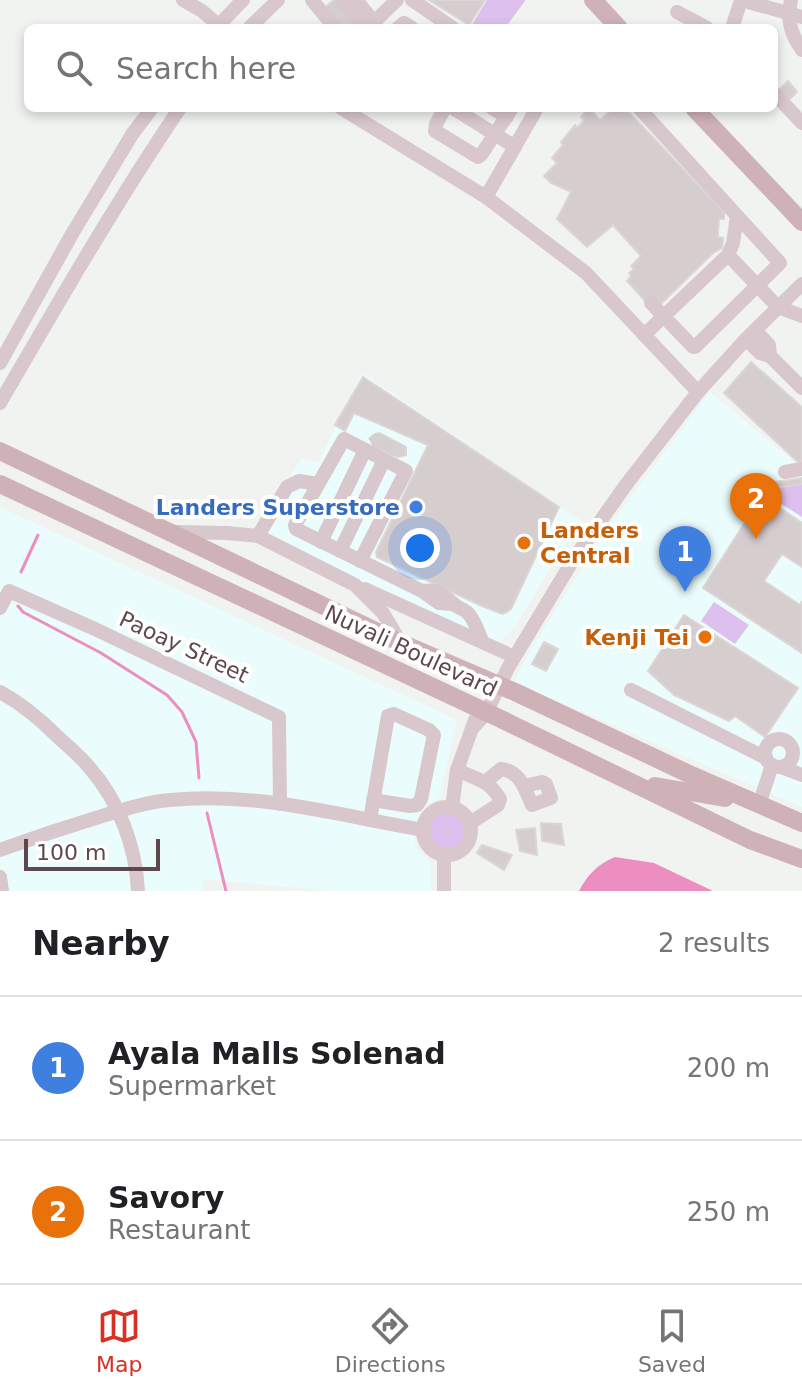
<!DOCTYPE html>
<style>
body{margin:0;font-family:"DejaVu Sans",sans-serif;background:#f6f6f6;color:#202124}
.scale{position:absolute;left:24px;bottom:20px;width:136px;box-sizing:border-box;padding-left:8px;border:4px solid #5e484e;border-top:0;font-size:22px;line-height:28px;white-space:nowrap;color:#5e484e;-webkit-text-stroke:6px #fff;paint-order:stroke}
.you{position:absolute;left:420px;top:548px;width:28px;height:28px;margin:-20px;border:6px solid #fff;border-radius:50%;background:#1a73e8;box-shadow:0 0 0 12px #1a73e833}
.badge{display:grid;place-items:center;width:52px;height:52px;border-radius:50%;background:#d93025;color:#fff;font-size:26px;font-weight:700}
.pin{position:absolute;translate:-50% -66px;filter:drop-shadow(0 2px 4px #0008)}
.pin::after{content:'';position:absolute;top:42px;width:28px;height:24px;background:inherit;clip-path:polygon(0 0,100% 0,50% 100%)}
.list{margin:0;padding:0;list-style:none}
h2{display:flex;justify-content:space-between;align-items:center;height:104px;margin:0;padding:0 32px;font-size:34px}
h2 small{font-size:26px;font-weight:400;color:#757577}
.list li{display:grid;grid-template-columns:52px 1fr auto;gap:24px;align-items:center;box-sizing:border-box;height:144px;padding:0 32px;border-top:2px solid #e0e0e0}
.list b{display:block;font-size:30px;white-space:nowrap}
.list p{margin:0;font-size:26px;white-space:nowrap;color:#757577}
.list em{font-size:26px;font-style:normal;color:#757577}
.icon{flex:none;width:44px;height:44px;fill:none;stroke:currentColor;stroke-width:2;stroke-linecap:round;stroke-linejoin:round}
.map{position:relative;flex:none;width:802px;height:891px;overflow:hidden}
.search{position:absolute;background:#fff;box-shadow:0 4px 12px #0003;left:24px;right:24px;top:24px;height:88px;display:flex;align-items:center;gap:20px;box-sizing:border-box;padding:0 28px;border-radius:12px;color:#757577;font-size:30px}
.sheet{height:392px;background:#fff}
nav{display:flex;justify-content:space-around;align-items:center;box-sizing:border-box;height:112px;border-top:2px solid #e0e0e0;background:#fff;font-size:22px;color:#757577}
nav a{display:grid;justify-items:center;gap:4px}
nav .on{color:#d93025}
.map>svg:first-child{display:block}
.commercial{fill:#ebfcfc}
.green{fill:#dec0ef}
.water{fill:#ec8ec0}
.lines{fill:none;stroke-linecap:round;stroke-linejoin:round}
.stream{stroke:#ec8ec0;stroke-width:3}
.building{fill:#d6cdcf;stroke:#dcd5d5;stroke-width:2}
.minor-tunnel{stroke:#d4d1d0;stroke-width:14;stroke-dasharray:14 7;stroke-linecap:butt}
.minor{stroke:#d8c7cc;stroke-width:14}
.major{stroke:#cfb1b8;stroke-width:18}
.shop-dot{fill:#3f7fe0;stroke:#fff;stroke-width:3}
.food-dot{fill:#e8710a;stroke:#fff;stroke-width:3}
.labels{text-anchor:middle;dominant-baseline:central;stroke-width:8;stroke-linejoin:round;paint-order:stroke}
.shop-label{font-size:22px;font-weight:bold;fill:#366cbe;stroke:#fff;text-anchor:end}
.food-label{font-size:22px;font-weight:bold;fill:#c56008;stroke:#fff;text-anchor:start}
.street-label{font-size:22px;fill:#5e484e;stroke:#fff}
</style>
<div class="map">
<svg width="802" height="891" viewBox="0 0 802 891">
<rect width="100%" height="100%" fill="#f1f3f1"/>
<!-- commercial -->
<g class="commercial">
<polygon points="362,373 580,520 515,626 493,650 257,533 301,458 318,463"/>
<polygon points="710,392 798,465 802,464 802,807 514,682 529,653 606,530"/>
<polygon points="0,507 457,720 439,799 429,803 421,812 415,826 414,834 416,848 431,863 431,891 330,891 203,879 203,891 0,891"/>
</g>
<!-- green -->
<g class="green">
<polygon points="487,0 525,0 525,1 505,28 473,28 471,26"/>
<polygon points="802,484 802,517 766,494 775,488"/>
<polygon points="714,602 749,625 735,644 701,621"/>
<circle cx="447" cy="831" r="18"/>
</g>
<!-- water -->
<path class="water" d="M615 857 654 863 713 891H579C587 875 598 864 615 857Z"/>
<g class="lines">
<!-- stream -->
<g class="stream">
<polyline points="21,572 38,535"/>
<polyline points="18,606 23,612 101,653 167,695 182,712 196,742 199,778"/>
<polyline points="207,813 226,891"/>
</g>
</g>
<!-- building -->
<g class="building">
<polygon points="334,0 338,0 356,21 349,28 339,28 323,9"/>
<polygon points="429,0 485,0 469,25"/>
<polygon points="788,81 797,92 786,103 777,92"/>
<polygon points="589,108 600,120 613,109 614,111 617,108 625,108 724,212 724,219 719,219 718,233 718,237 723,238 722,248 713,253 659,306 647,303 627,281 631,276 629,273 634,269 631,266 641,256 613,225 587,247 557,219 571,192 551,183 544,176 557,163 552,158 563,145 561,142 575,125 577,128 584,120 581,117"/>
<polygon points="751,362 802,407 802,461 799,463 724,393"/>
<polygon points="363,377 559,507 511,609 507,612 502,614 482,606 377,557 376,552 428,445 354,413 345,431 335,425"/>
<polygon points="379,433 406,447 406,455 398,457 373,446 371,439 373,435"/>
<polygon points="802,478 802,484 775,488 766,494 760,493 769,483"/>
<polygon points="762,496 802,523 802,567 782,554 764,581 800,605 802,601 802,653 703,588"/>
<polygon points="684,615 798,688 765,737 735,716 729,721 674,695 648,671"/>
<polygon points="544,642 558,649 546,671 532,664"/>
<polygon points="541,823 561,824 564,845 542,841"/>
<polygon points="535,828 537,855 520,851 516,830"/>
<polygon points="482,845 512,855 504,870 477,853"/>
</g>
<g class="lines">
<!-- minor-tunnel -->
<polyline class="minor-tunnel" points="372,444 378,440 398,450 398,457"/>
<!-- minor -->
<g class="minor">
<polyline points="183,0 202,11 222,28"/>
<polyline points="312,0 335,28"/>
<polyline points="342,0 366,28"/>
<polyline points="356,0 374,22 372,28"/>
<polyline points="412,0 453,28"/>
<polyline points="741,0 802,17"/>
<path d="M791 0C787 20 790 33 802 50"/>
<polyline points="677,12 707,28"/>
<polyline points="216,28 243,0"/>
<polyline points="249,28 278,0"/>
<polyline points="368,28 397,0"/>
<polyline points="398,28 404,23 412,28"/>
<polyline points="732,28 741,0"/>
<polyline points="774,93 802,123"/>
<polyline points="341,108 486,197 586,273 698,392"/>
<polyline points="445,108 436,124 435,131 478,157 481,155 512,108"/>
<polyline points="453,108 515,147"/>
<polyline points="492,108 507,117"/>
<polyline points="639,108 780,263 695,347 693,347 651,303"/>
<polyline points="486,197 537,108"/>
<polyline points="728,255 778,307 802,316"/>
<polyline points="755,330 769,345 770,356"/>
<polyline points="644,335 728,255 733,243 737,216"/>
<polyline points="746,339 760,353 770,356 802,388"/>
<polyline points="0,363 72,234 133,133 152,108"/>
<path d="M0 403C58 303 115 204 180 108"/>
<polyline points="785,472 802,469"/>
<polyline points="175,532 227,533 258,536 355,585 383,613 401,643"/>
<polyline points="258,536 287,487 299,481 318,484"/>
<polyline points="321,542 365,450"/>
<polyline points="340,551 384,460"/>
<polyline points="360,561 406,471 344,439 295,525 296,529 422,591 439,603 454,604"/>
<polyline points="365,589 506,653"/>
<path d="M423 591C441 588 443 596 456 606 459 608 464 609 467 612 475 620 478 632 482 641"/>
<polyline points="0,608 9,591 95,629 279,717 280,804"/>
<polyline points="631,690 766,758"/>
<path d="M0 692C22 704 41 720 58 737 69 747 80 756 89 767 119 801 136 847 138 891"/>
<polyline points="472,729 486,713 508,668 573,560 625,486 698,392 746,339 802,284"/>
<circle cx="779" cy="753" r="14"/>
<polyline points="781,767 802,775"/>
<path d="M457 770C476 779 489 780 500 799L498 805 470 823"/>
<path d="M485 782 501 769C520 771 525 789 532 805L551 798 546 784 542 782 524 786"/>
<polyline points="759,805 772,765"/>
<circle cx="447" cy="831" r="24"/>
<polyline points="452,808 457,770 475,720"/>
<polyline points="370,820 388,716 394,714 429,730 434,735 421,799 417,805 410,806 373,800"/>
<path d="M0 850C33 838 66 827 99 817 122 810 146 802 170 800 256 791 341 816 424 830"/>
<polyline points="0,877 2,891"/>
<polyline points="444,891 444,855"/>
</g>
<!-- major -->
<g class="major">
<polyline points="593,0 619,28"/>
<polyline points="694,108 802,222"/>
<polyline points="0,451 401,643 515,692 689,774 802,823"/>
<polyline points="0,484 501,719 750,840 802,859"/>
<polyline points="655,786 725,798"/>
</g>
</g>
<!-- markers -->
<circle class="shop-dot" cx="416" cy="507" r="8"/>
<g class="food-dot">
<circle cx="524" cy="543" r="8"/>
<circle cx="705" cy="637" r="8"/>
</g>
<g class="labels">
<!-- shop labels -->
<g class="shop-label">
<text x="400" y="507">Landers Superstore</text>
</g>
<!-- food labels -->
<g class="food-label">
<text x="540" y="530">Landers<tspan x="540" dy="25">Central</tspan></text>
<text x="689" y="637" text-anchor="end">Kenji Tei</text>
</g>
<!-- street labels -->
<g class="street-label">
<text transform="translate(184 647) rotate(25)">Paoay Street</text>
<text transform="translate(411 651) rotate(25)">Nuvali Boulevard</text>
</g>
</g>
</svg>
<div class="scale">100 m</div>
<div class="you"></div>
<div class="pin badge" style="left:685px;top:592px;background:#3f7fe0">1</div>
<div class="pin badge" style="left:756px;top:539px;background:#e8710a">2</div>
<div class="search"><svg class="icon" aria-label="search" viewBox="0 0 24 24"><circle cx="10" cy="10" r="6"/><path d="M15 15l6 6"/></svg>Search here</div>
</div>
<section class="sheet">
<h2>Nearby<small>2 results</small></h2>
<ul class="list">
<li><span class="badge" style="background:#3f7fe0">1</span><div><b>Ayala Malls Solenad</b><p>Supermarket</p></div><em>200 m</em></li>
<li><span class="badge" style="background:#e8710a">2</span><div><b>Savory</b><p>Restaurant</p></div><em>250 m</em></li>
</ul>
</section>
<nav>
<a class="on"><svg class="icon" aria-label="map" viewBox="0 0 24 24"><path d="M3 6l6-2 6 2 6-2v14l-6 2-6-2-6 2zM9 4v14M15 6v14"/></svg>Map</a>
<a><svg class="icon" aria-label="directions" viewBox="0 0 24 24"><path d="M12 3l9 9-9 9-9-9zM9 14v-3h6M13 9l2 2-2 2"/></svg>Directions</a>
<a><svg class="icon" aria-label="saved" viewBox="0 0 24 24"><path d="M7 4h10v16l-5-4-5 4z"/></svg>Saved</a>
</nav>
